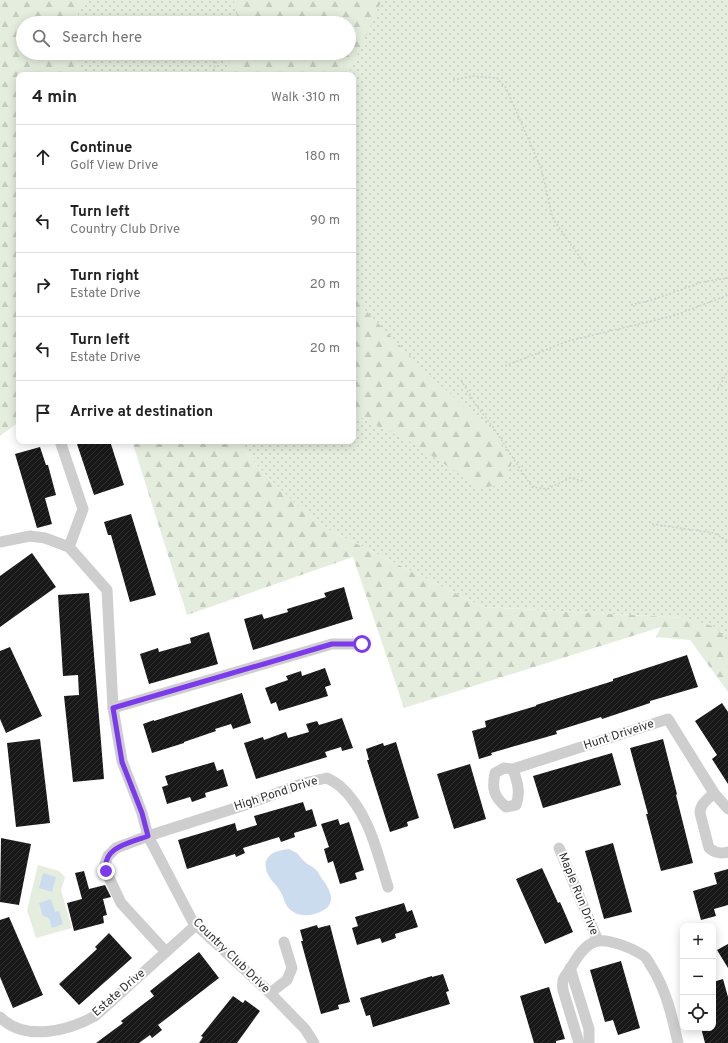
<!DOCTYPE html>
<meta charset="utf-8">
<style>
body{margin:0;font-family:Overpass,sans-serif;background:#f2f2f2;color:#222}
.controls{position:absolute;right:12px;bottom:12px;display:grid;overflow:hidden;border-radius:8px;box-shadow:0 2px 10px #0003}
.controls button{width:36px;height:36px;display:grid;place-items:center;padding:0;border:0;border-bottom:1px solid #e0e0e0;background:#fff;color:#222;font:20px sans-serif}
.stop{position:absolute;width:12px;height:12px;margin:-9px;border:3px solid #7c3aed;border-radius:50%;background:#fff}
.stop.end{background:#7c3aed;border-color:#fff;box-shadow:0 1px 4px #0008}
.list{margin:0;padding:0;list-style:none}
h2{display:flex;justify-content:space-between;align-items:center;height:52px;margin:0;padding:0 16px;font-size:17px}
h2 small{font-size:13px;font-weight:400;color:#767676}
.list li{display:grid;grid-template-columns:26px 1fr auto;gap:12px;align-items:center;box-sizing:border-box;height:64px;padding:0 16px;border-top:1px solid #e0e0e0}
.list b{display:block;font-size:15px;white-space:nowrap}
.list p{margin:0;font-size:13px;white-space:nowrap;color:#767676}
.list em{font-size:13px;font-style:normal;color:#767676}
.icon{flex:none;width:22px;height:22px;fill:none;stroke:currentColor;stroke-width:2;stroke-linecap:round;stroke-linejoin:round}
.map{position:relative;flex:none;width:728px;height:1043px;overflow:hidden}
.search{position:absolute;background:#fff;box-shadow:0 2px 10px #0003;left:16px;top:16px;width:340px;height:44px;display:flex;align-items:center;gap:10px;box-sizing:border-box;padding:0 14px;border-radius:22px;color:#767676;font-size:15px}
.panel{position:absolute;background:#fff;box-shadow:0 2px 10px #0003;left:16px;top:72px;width:340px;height:372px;border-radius:8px}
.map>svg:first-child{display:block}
.grass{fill:url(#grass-dots)}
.forest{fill:url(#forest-firs)}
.pitch{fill:#e5eede}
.water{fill:#cadcee}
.building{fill:url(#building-hatch)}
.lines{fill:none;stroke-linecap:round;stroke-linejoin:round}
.path{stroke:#cecece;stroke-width:1.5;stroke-dasharray:2 2;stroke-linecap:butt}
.minor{stroke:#cecece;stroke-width:11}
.route{stroke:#7c3aed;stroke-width:5}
.labels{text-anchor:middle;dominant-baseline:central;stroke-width:4;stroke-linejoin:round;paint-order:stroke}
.street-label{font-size:12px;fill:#313131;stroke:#fff}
</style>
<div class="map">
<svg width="728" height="1043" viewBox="0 0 728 1043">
<defs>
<pattern id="grass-dots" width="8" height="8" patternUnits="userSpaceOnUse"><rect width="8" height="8" fill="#e5eede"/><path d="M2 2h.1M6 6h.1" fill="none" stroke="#c5cdbf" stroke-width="1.8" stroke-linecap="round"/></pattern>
<pattern id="forest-firs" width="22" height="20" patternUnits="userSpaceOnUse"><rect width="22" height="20" fill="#e5eede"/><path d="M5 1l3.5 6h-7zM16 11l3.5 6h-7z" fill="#c5cdbf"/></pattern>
<pattern id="building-hatch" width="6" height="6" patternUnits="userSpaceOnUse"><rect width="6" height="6" fill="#181818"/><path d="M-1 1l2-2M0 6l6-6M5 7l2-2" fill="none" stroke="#313131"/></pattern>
</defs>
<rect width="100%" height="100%" fill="#fff"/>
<!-- grass -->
<polygon class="grass" points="37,0 728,0 728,674 686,618 483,607 329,530 293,502 262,471 236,441 353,441 353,75 28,75 24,53 349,53 349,23 23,23 19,19"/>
<!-- forest -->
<g class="forest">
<polygon points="0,0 85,0 78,13 78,23 23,23 23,53 79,53 80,75 19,75 19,422 0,436"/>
<polygon points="234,0 382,0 348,75 226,75 232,53 349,53 349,23 240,23 234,7"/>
<polygon points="353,290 365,310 425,371 492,432 512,462 504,484 475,489 458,473 409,441 353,414"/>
<polygon points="132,441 236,441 262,471 293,501 329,530 483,607 686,618 716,627 728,642 728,692 690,640 656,637 661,627 404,708 353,557 187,615"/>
</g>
<!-- pitch -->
<polygon class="pitch" points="38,865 59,871 65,877 61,890 72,928 36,938 27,910"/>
<!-- water -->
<g class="water">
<path d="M289 849C300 854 298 855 305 862 308 865 312 866 315 869 318 871 320 876 322 879 336 897 335 910 310 915 304 916 297 915 292 911 285 907 284 897 280 891 278 887 275 884 272 881 258 861 268 851 289 849Z"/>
<polygon points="43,873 56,877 52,892 39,888"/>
<polygon points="51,899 55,912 59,911 63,924 52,928 49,918 43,916 39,903"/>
</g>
<!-- building -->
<g class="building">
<polygon points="76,441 110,441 124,485 94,495"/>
<polygon points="40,447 46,465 48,465 56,495 45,498 52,524 37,528 15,454"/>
<polygon points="131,514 156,595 130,602 111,535 108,535 104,522"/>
<polygon points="32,553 56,587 0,627 0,576"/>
<polygon points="344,587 353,619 253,650 244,619 262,614 264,619 288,612 287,609 326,597 324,593"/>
<polygon points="89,593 104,779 73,782 64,696 79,695 78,675 63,676 58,595"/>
<polygon points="209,632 218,664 149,684 140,654 158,648 159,652 191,643 190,638"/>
<polygon points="10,647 42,716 6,733 0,719 0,651"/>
<polygon points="687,655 698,687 650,701 650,703 602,719 601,717 556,731 557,734 491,753 492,755 479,759 472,731 486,727 485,721 536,706 536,705 613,681 613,679"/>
<polygon points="325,668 331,685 325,687 328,696 279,711 276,702 271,704 265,688 288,680 286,676 301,671 302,676"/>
<polygon points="242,693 251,723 233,729 231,724 215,729 216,731 184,742 184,743 152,753 143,724 154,720 154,721"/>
<polygon points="722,703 728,712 728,784 712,759 717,755 695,721"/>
<polygon points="342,718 353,748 342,751 341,747 325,752 327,757 256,779 244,743 263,737 264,740 286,732 288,738 309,732 306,724 317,721 319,725"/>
<polygon points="40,739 50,823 16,827 7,743"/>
<polygon points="663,739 677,794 676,795 693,863 661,871 646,814 648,814 630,748"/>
<polygon points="396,742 419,818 407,822 408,826 390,832 367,760 369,760 366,749 383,743 384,746"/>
<polygon points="612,753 621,785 543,808 533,776"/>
<polygon points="214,762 217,771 223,769 228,786 205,793 206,797 192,802 190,797 167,804 162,787 168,785 165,776"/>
<polygon points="470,764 486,819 454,829 437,774"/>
<polygon points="303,802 306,811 312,809 317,826 294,833 295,837 281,842 279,837 243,848 245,853 236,857 235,854 187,869 178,840 235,823 237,831 257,825 254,816"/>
<polygon points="338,819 340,825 349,822 364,870 355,873 357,879 340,884 333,861 328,863 324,849 329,847 321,824"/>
<polygon points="1,838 31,844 19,905 0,902"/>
<polygon points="613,843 632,912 604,919 585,851"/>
<polygon points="542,868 558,903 560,902 573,932 545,944 516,879"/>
<polygon points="728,869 728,905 714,909 716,916 701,920 693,891 717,884 714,873"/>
<polygon points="84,871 89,889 105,885 111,897 103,899 107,915 103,916 104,923 74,931 67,903 82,899 75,873"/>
<polygon points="404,903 407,912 412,910 418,927 395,934 396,938 382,943 380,938 357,945 352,928 358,926 355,917"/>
<polygon points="9,917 43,995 13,1008 0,977 0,920"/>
<polygon points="317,925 318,928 330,925 350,1002 338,1005 339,1009 321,1014 301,941 303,941 300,930"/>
<polygon points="109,933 132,958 79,1005 59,984 97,949 95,947"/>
<polygon points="728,944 728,968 717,950"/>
<polygon points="199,952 219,978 158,1025 162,1030 152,1038 150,1035 139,1043 96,1043 123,1023 121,1021 154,996 150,991"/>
<polygon points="621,961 640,1028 618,1035 613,1020 605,1022 590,970"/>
<polygon points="443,974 449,991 446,992 450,1004 373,1027 370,1015 366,1016 360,998 432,976 432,977"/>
<polygon points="723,979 728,997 728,1043 705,1043 701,1028 713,1028 713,982"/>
<polygon points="549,987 565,1039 556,1041 556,1043 534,1043 520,996"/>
<polygon points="233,996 243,1003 245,1000 260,1011 237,1043 199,1043 203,1037 201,1036"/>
</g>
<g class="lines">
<!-- path -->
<g class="path">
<polyline points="228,23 230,19"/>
<polyline points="212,75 219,53"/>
<polyline points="453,80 473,76 497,78 506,88 541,168 553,219 586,266"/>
<polyline points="631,305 652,300 702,282 728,278"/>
<polyline points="505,366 568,341 673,316 728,295"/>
<polyline points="461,380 476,405 493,427 532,487 547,489 570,478 583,481"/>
<polyline points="718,389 728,371"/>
<polyline points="652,524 714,533 728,541"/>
</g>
<!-- minor -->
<g class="minor">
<polyline points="60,441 83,509 69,547"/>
<polyline points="0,542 30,536 45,538 69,547 107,590 113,708 122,761 142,813 148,836 193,922 270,993 305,1029 314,1043"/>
<polyline points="113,708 332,644 361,644"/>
<path d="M513 769C517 781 521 792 516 805L506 807C493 796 492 788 495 773L504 768 513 769 668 719 714 793 728 809"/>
<path d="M714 793C708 799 700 804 700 813L709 848C715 853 721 854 728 852"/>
<polyline points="559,848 598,941"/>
<path d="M166 952 121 903 106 871 105 864 108 856 116 848 148 836 248 804 304 783 327 778C331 780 336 783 340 786 369 812 377 852 388 887"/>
<polyline points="570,968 589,1029 589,1043"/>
<polyline points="270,993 287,980 292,968 284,942"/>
<path d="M0 1017C25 1042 68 1031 95 1016L196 925"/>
<path d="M579 1043 563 990C561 977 566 976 572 966 577 957 586 943 598 941 610 939 634 949 644 956 647 958 649 963 651 966 666 989 672 1016 678 1043"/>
</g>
</g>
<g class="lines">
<!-- route -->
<path class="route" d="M106 871C102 847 130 843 148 836L142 813 122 762 113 708 332 644H362"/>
</g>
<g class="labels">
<!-- street labels -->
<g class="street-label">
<text transform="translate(619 735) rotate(-18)">Hunt Driveive</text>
<text transform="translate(276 794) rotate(-18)">High Pond Drive</text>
<text transform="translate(578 894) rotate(68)">Maple Run Drive</text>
<text transform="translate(231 956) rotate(44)">Country Club Drive</text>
<text transform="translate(119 993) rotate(-41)">Estate Drive</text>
</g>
</g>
</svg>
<div class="controls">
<button>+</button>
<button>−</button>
<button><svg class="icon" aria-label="locate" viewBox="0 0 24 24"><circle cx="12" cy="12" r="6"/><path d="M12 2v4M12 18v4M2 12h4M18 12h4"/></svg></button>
</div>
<div class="stop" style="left:362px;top:644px"></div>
<div class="stop end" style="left:106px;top:871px"></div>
<div class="search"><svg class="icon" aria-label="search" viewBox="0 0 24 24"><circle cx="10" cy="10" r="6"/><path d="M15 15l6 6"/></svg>Search here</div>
<section class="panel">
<h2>4 min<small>Walk · 310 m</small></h2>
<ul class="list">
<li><svg class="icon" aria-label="ahead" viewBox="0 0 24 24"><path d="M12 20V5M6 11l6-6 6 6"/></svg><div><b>Continue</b><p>Golf View Drive</p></div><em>180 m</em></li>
<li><svg class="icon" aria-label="left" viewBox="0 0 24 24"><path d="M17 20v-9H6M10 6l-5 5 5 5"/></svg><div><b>Turn left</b><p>Country Club Drive</p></div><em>90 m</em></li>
<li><svg class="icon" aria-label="right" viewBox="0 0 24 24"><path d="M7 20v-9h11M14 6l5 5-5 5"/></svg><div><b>Turn right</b><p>Estate Drive</p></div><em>20 m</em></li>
<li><svg class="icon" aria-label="left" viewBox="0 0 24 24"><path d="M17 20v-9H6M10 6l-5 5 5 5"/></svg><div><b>Turn left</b><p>Estate Drive</p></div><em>20 m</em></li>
<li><svg class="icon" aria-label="arrive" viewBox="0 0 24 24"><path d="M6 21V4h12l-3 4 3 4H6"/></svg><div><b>Arrive at destination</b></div></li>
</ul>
</section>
</div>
